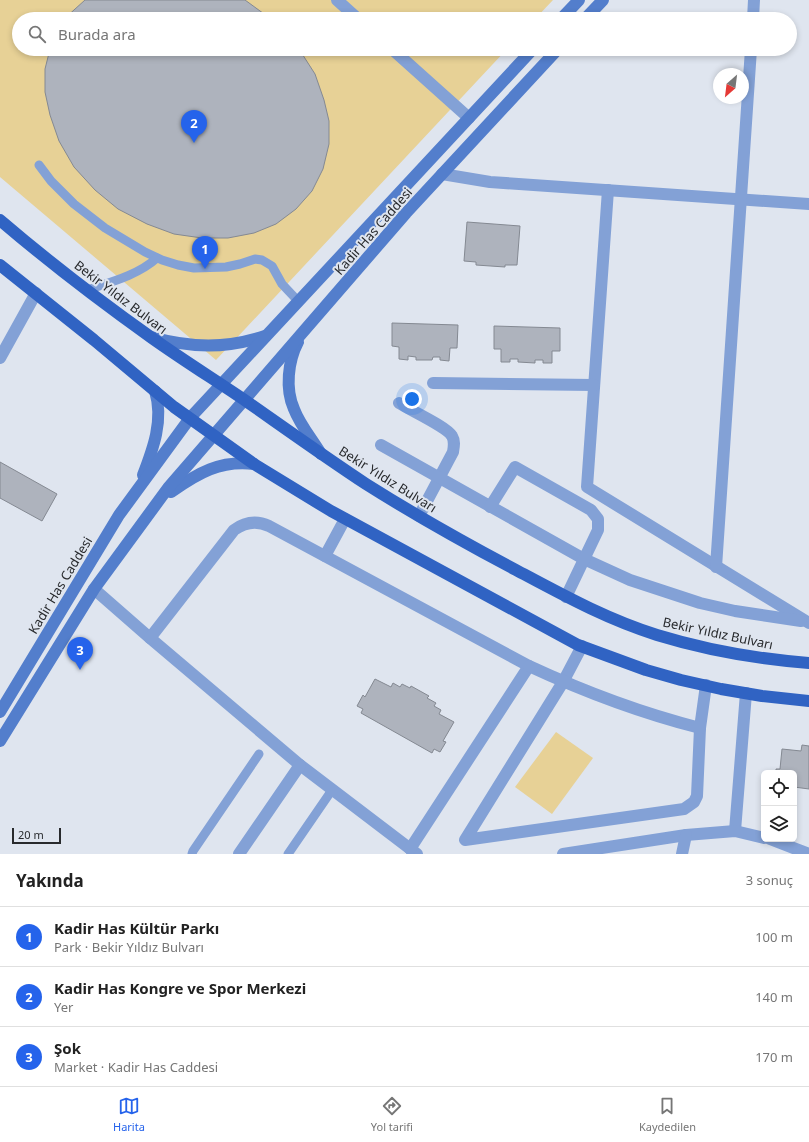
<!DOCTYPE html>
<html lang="tr">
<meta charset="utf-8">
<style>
body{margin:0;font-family:"Noto Sans",sans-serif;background:#f2f2f2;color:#222}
.controls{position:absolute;right:12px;bottom:12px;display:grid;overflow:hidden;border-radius:6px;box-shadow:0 2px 6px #0003}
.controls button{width:36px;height:36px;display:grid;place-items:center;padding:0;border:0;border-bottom:1px solid #e0e0e0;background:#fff;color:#222;font:20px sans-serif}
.compass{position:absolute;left:713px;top:68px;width:36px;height:36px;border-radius:50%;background:#fff;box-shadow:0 2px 6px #0003;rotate:208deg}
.scale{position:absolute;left:12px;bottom:10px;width:49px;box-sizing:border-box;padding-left:4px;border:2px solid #282a2d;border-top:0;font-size:11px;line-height:14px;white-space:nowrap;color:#282a2d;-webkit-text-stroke:3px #dfe5ef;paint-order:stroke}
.you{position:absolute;left:412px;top:399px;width:14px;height:14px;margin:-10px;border:3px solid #fff;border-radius:50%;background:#1a73e8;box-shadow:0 0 0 6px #1a73e833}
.badge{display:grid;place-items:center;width:26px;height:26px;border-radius:50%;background:#2563eb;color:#fff;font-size:13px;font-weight:700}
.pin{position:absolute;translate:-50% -33px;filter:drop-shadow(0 1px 2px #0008)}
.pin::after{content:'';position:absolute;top:21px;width:14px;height:12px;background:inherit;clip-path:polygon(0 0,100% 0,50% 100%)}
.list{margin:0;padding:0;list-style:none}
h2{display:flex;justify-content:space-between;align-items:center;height:52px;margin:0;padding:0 16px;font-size:17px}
h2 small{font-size:13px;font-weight:400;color:#767676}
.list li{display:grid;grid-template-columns:26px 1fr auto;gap:12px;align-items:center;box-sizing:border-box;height:60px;padding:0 16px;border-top:1px solid #e0e0e0}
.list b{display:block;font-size:15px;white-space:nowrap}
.list p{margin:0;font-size:13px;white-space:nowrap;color:#767676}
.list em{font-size:13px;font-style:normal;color:#767676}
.icon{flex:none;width:22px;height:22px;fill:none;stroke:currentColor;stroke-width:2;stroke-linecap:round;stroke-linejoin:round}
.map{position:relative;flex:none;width:809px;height:854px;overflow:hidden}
.search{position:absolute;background:#fff;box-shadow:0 2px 6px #0003;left:12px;right:12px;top:12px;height:44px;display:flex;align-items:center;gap:10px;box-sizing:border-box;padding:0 14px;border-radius:22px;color:#767676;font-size:15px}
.sheet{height:232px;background:#fff}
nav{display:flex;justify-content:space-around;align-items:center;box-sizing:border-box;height:56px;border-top:1px solid #e0e0e0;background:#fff;font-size:11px;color:#767676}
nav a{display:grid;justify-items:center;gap:2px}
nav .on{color:#2563eb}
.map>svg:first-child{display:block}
.green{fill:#e7d196}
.building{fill:#aeb3bd;stroke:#848992}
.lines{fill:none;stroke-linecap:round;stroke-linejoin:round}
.lane{stroke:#83a1d6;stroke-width:9}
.street{stroke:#83a1d6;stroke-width:12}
.secondary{stroke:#537ecc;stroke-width:12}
.primary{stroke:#3063c3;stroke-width:12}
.labels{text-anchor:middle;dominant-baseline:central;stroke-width:4;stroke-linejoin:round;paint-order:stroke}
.street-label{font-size:13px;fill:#282a2d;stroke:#dfe5ef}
</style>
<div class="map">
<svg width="809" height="854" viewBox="0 0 809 854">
<rect width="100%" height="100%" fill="#dfe5ef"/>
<!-- green -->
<g class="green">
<polygon points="0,0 553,0 535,19 19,19 19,49 507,49 216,360 0,177"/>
<polygon points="556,732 593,758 552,814 515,787"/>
</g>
<!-- building -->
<g class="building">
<polygon points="85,0 245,0 271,19 64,19"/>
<polygon points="50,49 299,49 315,74 324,100 329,121 329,144 323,169 312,191 296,209 276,224 254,233 228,238 202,238 174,234 147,224 118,209 95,190 74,167 59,141 50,115 45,92 45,69"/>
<polygon points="467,222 520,226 517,265 505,265 505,267 476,265 476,262 464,261"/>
<polygon points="392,323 458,325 457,348 450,348 449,361 440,360 440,357 433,357 432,360 416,360 416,357 408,356 408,360 399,359 399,347 392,346"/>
<polygon points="494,326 560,328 560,351 552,351 552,363 543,363 543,360 535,360 535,363 518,362 518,359 510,359 510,362 501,362 501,349 494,349"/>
<polygon points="0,462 57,494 42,521 0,498"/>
<polygon points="375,679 391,687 393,683 400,687 402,684 410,688 411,686 429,696 427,698 436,703 434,706 441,710 439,714 454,722 443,741 446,742 440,752 434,749 432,753 361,713 363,709 357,706 363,695 365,697"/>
<polygon points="802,745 809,746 809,789 794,787 794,773 776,773 776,769 780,769 782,749 801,751"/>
</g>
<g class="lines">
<!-- lane -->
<g class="lane">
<polyline points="39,165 51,181 74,204 105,228 145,252 162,260 178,265 194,268 226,267 240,264 255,259 262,260 272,266 282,284 298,301"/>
<path d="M87 290C111 282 138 275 157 258"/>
<polyline points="192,854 193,851 259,754"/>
<polyline points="288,854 332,790"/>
</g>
<!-- street -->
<g class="street">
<polyline points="337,0 358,19"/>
<polyline points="753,19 754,0"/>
<polyline points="392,49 469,118"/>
<polyline points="442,174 490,182 809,204"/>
<polyline points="608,190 587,487 809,623"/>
<polyline points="0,358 36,293"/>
<polyline points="433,383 594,385"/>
<path d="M399 403C410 410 447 427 452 436 455 441 454 446 453 452L419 516"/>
<polyline points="381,445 584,559 630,580 700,603 735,611 801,621"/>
<polyline points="490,507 515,467 591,510 598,519 598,530 566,597"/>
<polyline points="325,556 345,519"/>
<polyline points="716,567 751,49"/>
<polyline points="94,589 150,638 300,765 417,854"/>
<path d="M150 638 234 530C245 522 256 520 269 526L529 666 410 849"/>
<polyline points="582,646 563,682 465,840 684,809 694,802 697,796 700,728"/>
<path d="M529 666C585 692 641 713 700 728L706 685"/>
<polyline points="735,831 746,693"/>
<polyline points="770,839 809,854"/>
<polyline points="239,854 300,765"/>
<polyline points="563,854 686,835 735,831 764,838"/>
<polyline points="682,854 686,835"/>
</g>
<!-- secondary -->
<g class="secondary">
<polyline points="561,19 579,0"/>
<polyline points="585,19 603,0"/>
<path d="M151 337C192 348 225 349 265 336"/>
<path d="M298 342C288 361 285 389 294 409 300 425 312 439 321 454"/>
<path d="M143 475C153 449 164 420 155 391"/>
<path d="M171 492C198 473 220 460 254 464"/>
<polyline points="0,712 119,515 190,418 533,49"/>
<polyline points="0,741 94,589 168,488 406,213 558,49"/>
</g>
<!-- primary -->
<g class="primary">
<path d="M0 220C49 262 100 301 152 338 183 360 215 380 246 401 286 429 325 457 366 484 415 515 465 543 516 570 563 595 606 619 657 635 706 650 758 659 809 663"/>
<polyline points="0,265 94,340 174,407 254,464 331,511 578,645 646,670 681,680 721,689 762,696 809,701"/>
</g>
</g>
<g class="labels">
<!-- street labels -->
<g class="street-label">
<text transform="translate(373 231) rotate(-49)">Kadir Has Caddesi</text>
<text transform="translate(121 297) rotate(37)">Bekir Yıldız Bulvarı</text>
<text transform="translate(388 479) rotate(32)">Bekir Yıldız Bulvarı</text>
<text transform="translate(60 585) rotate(-59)">Kadir Has Caddesi</text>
<text transform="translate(718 633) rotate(12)">Bekir Yıldız Bulvarı</text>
</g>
</g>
</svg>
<div class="controls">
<button><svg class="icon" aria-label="locate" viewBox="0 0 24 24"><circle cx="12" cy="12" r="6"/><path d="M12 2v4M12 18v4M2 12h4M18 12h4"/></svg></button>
<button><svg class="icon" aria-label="layers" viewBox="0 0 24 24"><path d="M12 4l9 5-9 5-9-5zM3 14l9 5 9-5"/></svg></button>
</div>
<svg class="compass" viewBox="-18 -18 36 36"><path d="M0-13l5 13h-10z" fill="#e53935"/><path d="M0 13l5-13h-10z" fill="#767676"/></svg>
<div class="scale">20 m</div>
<div class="you"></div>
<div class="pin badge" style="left:205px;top:269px">1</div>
<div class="pin badge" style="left:194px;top:143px">2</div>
<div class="pin badge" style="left:80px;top:670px">3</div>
<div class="search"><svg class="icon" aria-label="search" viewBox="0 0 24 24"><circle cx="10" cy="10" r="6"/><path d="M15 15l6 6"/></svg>Burada ara</div>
</div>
<section class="sheet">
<h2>Yakında<small>3 sonuç</small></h2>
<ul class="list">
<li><span class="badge">1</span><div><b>Kadir Has Kültür Parkı</b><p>Park · Bekir Yıldız Bulvarı</p></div><em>100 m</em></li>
<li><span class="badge">2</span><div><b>Kadir Has Kongre ve Spor Merkezi</b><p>Yer</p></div><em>140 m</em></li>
<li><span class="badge">3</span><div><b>Şok</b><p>Market · Kadir Has Caddesi</p></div><em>170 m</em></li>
</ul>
</section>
<nav>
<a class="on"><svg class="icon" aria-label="map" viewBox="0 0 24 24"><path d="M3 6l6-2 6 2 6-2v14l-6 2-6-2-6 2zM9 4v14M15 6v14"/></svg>Harita</a>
<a><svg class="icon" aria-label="directions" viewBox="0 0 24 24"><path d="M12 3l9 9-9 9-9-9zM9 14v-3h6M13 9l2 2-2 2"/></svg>Yol tarifi</a>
<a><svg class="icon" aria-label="saved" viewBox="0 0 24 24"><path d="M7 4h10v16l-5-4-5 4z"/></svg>Kaydedilen</a>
</nav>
